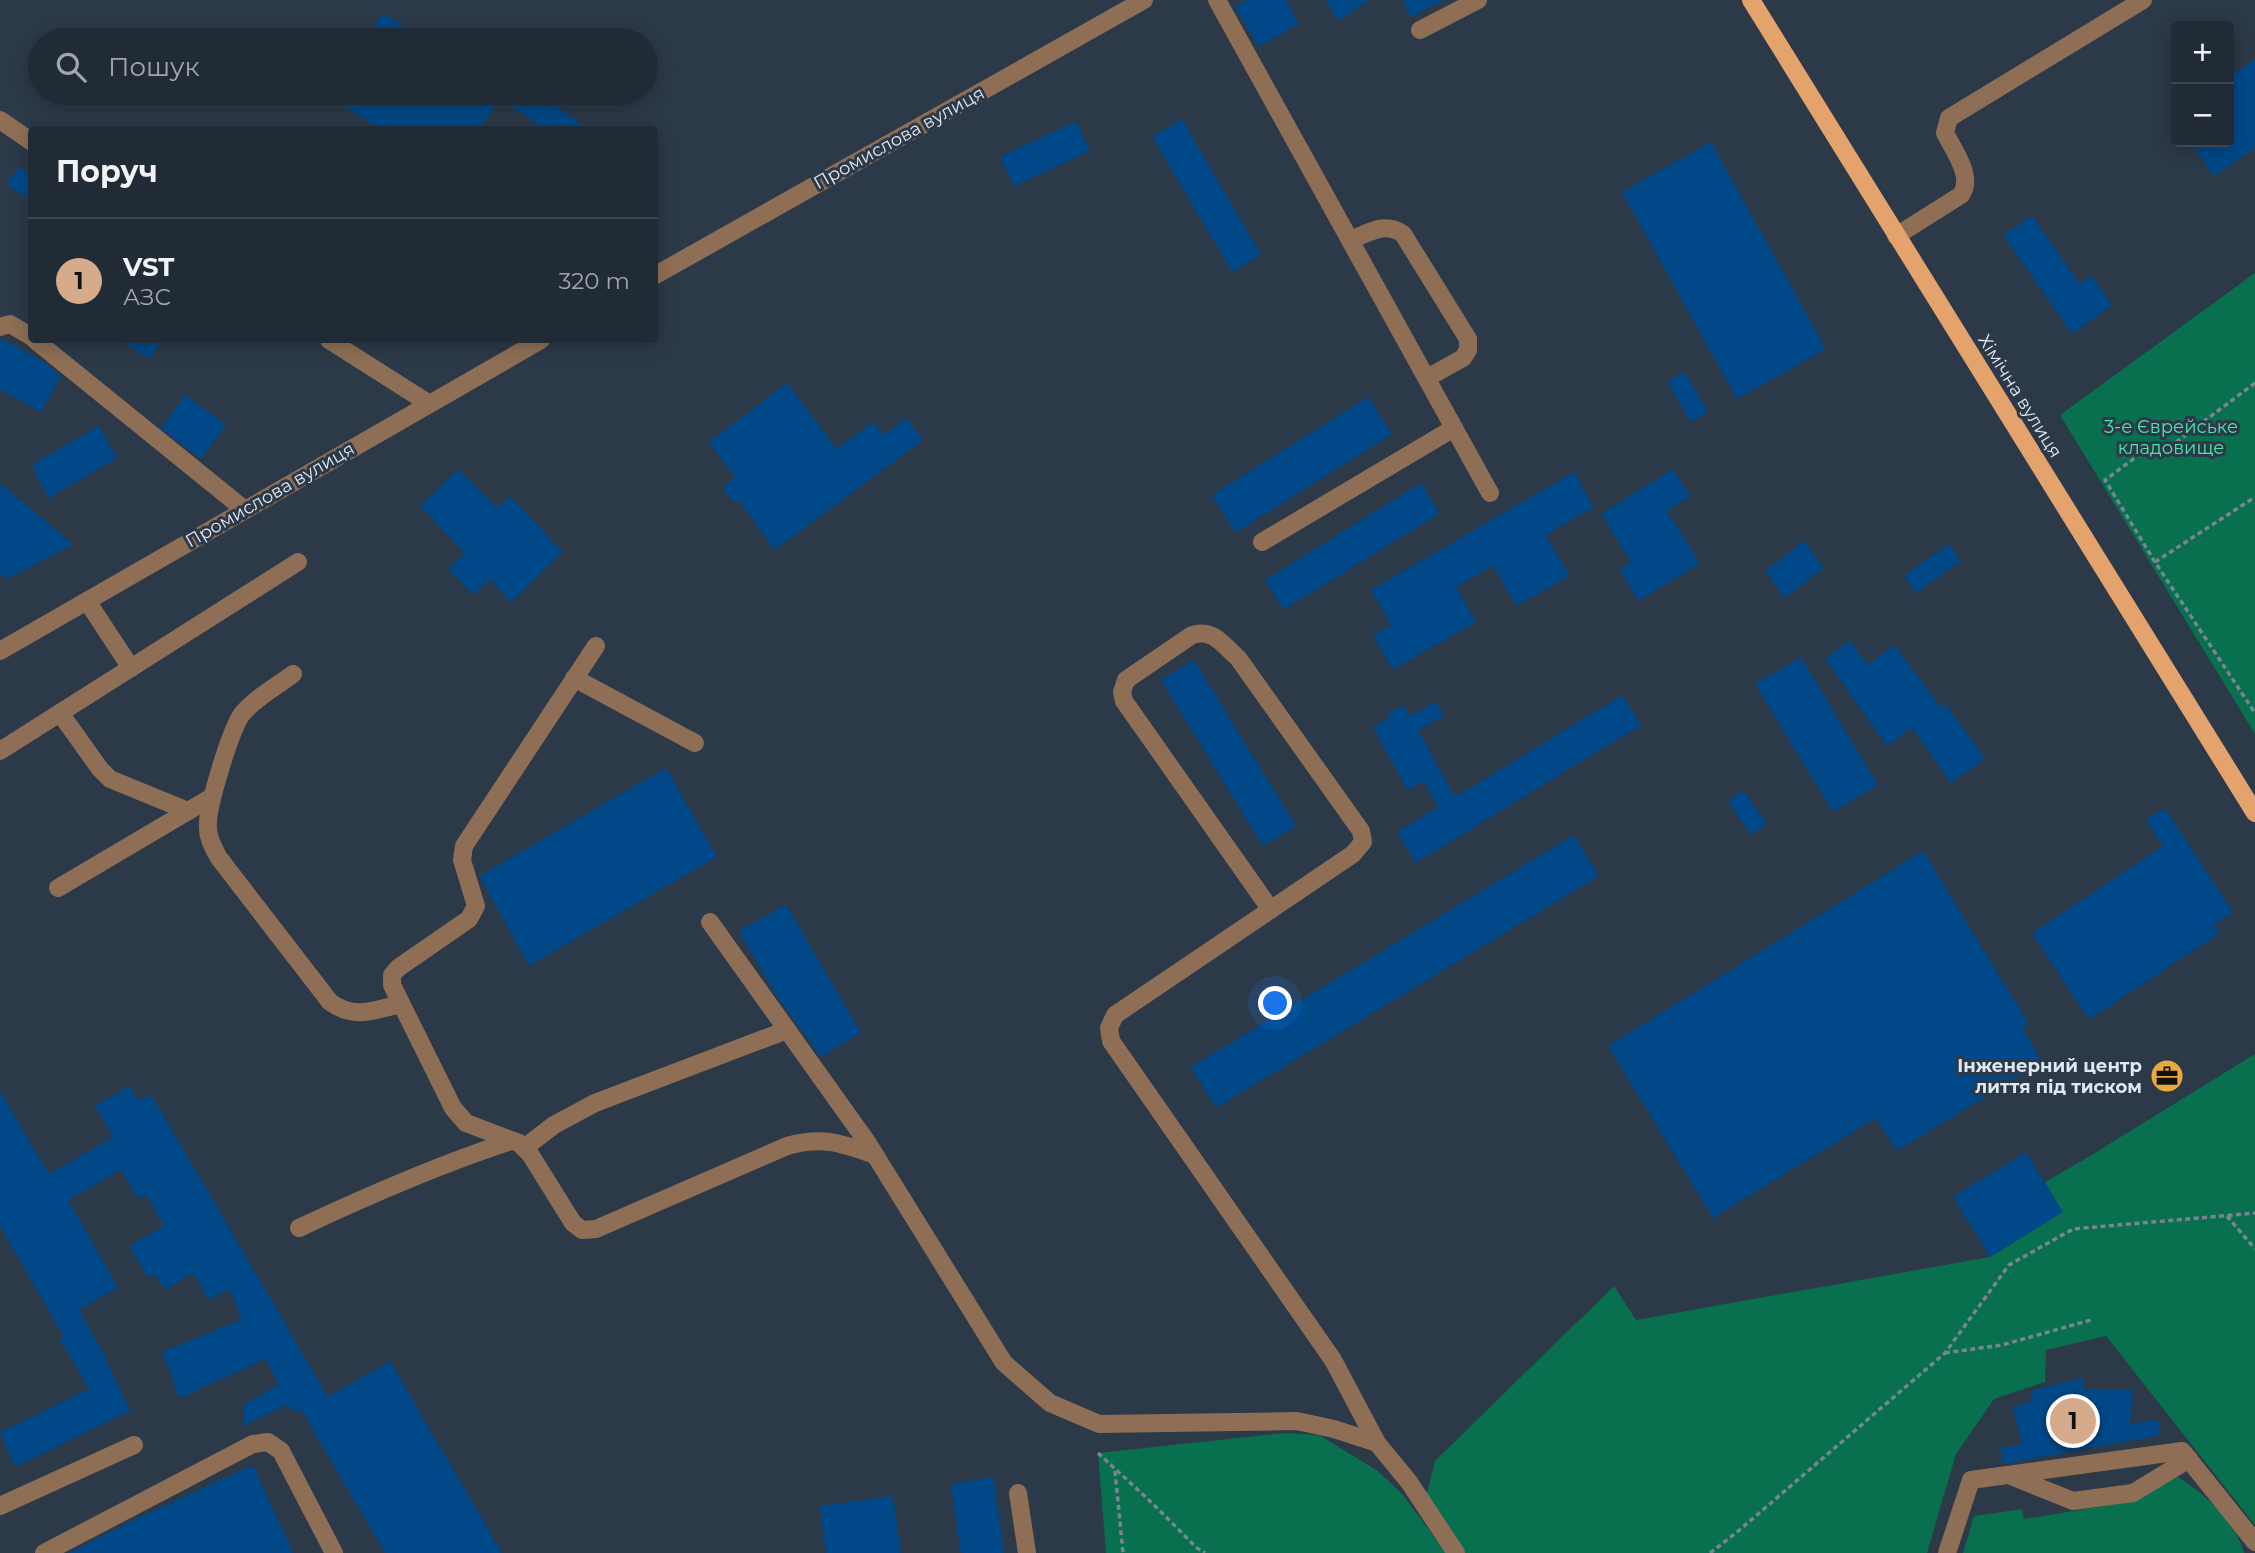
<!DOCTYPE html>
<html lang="uk">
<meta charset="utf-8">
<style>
body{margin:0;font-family:Montserrat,sans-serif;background:#29333e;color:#f1f3f6}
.controls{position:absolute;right:21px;top:21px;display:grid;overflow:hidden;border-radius:7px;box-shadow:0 4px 18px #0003}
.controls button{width:63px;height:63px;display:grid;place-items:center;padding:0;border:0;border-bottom:2px solid #3e4751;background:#212b36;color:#f1f3f6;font:35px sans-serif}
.you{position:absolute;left:1276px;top:1004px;width:24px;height:24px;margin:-18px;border:5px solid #fff;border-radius:50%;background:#1a73e8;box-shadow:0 0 0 10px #1a73e833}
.badge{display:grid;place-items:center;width:46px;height:46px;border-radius:50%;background:#d6ab8b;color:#111;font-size:23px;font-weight:700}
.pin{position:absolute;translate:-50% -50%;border:4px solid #fff;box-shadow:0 2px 7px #0006}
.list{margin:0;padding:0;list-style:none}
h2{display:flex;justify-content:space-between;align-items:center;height:91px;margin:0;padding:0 28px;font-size:30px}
h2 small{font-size:23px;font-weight:400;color:#a2a7ad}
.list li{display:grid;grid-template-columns:46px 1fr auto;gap:21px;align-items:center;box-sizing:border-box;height:126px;padding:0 28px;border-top:2px solid #3e4751}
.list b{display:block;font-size:26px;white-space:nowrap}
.list p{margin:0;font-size:23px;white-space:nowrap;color:#a2a7ad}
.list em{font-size:23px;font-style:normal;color:#a2a7ad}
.icon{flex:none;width:38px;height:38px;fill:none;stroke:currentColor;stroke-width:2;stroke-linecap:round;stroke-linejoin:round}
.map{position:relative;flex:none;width:2255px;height:1553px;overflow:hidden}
.search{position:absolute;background:#212b36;box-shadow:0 4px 18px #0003;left:28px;top:28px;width:630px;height:77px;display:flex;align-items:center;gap:18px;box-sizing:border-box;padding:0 24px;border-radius:38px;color:#a2a7ad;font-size:26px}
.panel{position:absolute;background:#212b36;box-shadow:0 4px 18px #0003;left:28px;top:126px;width:630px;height:217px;border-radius:7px}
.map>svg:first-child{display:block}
.green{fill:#08704f}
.building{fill:#004887}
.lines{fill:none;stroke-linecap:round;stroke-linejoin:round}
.path{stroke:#7b8592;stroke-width:3.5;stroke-dasharray:5 3.5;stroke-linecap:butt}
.minor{stroke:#8e6f55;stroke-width:18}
.major{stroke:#e4a36d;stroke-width:18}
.labels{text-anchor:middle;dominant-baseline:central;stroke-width:6;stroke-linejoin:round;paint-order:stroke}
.street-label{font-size:18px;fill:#e0e8f2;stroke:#2c3948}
.park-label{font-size:18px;fill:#4de5ab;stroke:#2c3948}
.poi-label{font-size:18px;font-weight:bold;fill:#e0e8f2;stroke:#2c3948;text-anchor:end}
</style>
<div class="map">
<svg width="2255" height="1553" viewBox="0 0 2255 1553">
<rect width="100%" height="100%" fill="#2c3948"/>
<!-- green -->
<g class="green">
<polygon points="2255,273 2255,734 2060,415"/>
<polygon points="2255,1054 2255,1525 2106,1336 2046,1350 2045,1382 1994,1399 1956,1454 1927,1553 1459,1553 1425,1501 1435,1461 1614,1286 1636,1320 1990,1257 2062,1212 2045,1182 2085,1159"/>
<polygon points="1284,1433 1319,1435 1378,1471 1403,1495 1446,1553 1106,1553 1098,1453"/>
<path d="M2178 1477C2206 1495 2235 1520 2244 1553H1963L1974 1516 2022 1509 2024 1519 2140 1500 2141 1490Z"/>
</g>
<!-- building -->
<g class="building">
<polygon points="1246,0 1286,0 1299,23 1259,47 1235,7"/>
<polygon points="1325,0 1369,0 1339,21"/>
<polygon points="1403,0 1444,0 1411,17"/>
<polygon points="383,13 424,40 365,40"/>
<polygon points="2255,59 2255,148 2214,176 2190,142 2229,142 2229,77"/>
<polygon points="326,93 537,93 590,130 546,130 500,98 479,130 381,130"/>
<polygon points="1182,119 1261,255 1232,272 1152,137"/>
<polygon points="1076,121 1090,151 1014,187 1000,157"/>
<polygon points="1711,142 1826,349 1737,399 1622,192"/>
<polygon points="18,167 32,175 32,201 7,185"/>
<polygon points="2032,216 2080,284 2092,276 2112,305 2072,334 2003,235"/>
<polygon points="0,338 43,361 61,376 41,412 0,390"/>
<polygon points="118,340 162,340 150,359"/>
<polygon points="1684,371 1708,412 1691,422 1667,382"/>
<polygon points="787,383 837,449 873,422 883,435 907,418 923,440 775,550 738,500 734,503 722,487 735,477 709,442"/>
<polygon points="185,395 226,425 201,459 161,428"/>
<polygon points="1368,397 1392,434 1235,533 1212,495"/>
<polygon points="99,426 117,458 49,498 33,470 33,464"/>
<polygon points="459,469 497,508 510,496 563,552 511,602 490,579 474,595 448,569 465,553 420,506"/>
<polygon points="1673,469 1690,496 1667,511 1700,563 1639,601 1619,569 1631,562 1601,514"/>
<polygon points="1574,472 1594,507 1546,535 1570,576 1517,606 1493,566 1456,587 1476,622 1393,670 1373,635 1391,625 1371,590"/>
<polygon points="0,483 73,544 8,579 0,573"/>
<polygon points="1421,483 1440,513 1284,610 1265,580"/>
<polygon points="1804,541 1824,568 1785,598 1765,571"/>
<polygon points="1949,544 1961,561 1916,593 1904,576"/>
<polygon points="1850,640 1867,665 1894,645 1941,707 1946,704 1985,759 1951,783 1912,728 1887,746 1825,659"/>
<polygon points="1801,657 1878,785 1833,812 1755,684"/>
<polygon points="1194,660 1296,826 1263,846 1161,680"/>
<polygon points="1623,695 1641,725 1416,863 1397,832 1438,807 1424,781 1407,790 1373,727 1389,718 1388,714 1404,705 1410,716 1436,702 1444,716 1418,730 1455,797"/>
<polygon points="666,768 717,857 529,966 479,876"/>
<polygon points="1743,790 1767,824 1751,835 1728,801"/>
<polygon points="2165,808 2233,912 2214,925 2220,933 2089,1020 2032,933 2163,846 2146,820"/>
<polygon points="1574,835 1599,876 1216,1108 1191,1067"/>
<polygon points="1923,851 2029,1024 2022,1028 2042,1062 1897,1151 1876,1118 1713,1218 1608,1046"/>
<polygon points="786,904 861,1033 821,1057 776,995 739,931"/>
<polygon points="130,1086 139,1101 151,1094 328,1397 390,1361 502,1553 385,1553 300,1408 293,1413 288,1404 244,1426 244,1405 279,1384 265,1359 180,1398 162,1352 242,1319 229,1289 209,1300 193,1273 165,1290 155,1274 148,1278 129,1246 164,1226 146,1194 138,1199 121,1170 68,1200 118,1287 79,1310 107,1359 106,1360 130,1411 15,1467 0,1432 89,1389 60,1339 64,1337 0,1226 0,1091 49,1174 113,1137 95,1106"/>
<polygon points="2026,1152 2063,1212 1990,1257 1953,1197"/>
<polygon points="2083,1378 2084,1390 2133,1390 2130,1424 2158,1419 2160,1435 2003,1464 2000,1448 2022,1444 2013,1407 2033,1400 2030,1391"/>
<polygon points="253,1465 293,1553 69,1553 131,1521"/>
<polygon points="993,1477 1004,1553 961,1553 951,1484"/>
<polygon points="893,1496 901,1553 826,1553 820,1506"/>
</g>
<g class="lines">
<!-- path -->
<g class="path">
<polyline points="2255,383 2171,446 2143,452 2105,480 2155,562 2255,713"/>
<polyline points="2155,562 2255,497"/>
<polyline points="2227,1216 2255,1249"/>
<polyline points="1945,1353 2002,1345 2091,1320"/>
<polyline points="1098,1453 1151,1502 1197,1548 1205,1553"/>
<polyline points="1115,1471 1123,1553"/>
<polyline points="1710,1553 1736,1533 1945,1353 2009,1265 2073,1229 2255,1213"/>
</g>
<!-- minor -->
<g class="minor">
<polyline points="1217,0 1490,493"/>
<polyline points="1420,30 1478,0"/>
<polyline points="0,120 32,142"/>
<path d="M1896 236 1961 195C1974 177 1954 151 1945 133L1949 118 2143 0"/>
<path d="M1350 240C1369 233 1384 221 1403 234L1468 339V350L1463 358 1427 378"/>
<polyline points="654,276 1144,0"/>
<polyline points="0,327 10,324 32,337"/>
<polyline points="35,340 245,510"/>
<polyline points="329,340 428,403"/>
<polyline points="1262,542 1454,428"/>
<polyline points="87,601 131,668"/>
<path d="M596 646 464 846 462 860 476 906 469 919 398 968 392 975V985L453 1108 466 1123 519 1143 530 1154 573 1223 582 1230 596 1229 787 1146C823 1136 841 1143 875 1155"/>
<polyline points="0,651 541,340"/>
<path d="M293 674C277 686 255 698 242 714 231 729 206 809 208 828 208 839 214 849 219 858L330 1002C355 1020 374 1010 401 1004"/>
<polyline points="574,678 695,743"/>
<polyline points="60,713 100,769 110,779 188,811"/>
<polyline points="0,751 298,562"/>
<polyline points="58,888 212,797"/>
<path d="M1271 910 1124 701 1122 692 1126 680 1192 635C1213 628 1223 645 1238 658L1361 831 1363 842 1353 854 1115 1015 1109 1028 1111 1041 1333 1360 1377 1443"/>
<polyline points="710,922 867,1142 1004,1363 1050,1403 1099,1424 1297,1421 1334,1429 1377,1443 1409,1482 1456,1553"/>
<polyline points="524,1148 554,1125 595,1103 787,1030"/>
<path d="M299 1228C369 1195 438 1165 511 1141"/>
<polyline points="2011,1476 2073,1501 2133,1493 2189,1459"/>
<polyline points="1018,1493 1027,1553"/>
<polyline points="0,1506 134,1445"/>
<polyline points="44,1553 253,1444 268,1442 281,1451 334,1553"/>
<polyline points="1947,1553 1971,1480 2182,1451 2255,1542"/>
</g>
<!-- major -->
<polyline class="major" points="1751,0 2255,813"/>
</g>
<!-- icons -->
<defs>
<symbol id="office-disc" viewBox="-11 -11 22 22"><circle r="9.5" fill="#eaaa39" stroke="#2c3948"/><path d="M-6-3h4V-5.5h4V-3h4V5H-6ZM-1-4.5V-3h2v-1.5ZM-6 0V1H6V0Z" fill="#111"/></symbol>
</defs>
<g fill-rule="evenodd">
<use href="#office-disc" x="2148" y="1057" width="38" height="38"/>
</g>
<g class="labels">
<!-- street labels -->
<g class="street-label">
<text transform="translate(899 138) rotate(-29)">Промислова вулиця</text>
<text transform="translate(2020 396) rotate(58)">Хімічна вулиця</text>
<text transform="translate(270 495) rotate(-30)">Промислова вулиця</text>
</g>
<!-- park labels -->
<g class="park-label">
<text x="2171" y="427">3-е Єврейське<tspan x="2171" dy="21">кладовище</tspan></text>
</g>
<!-- poi labels -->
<g class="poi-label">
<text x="2142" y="1066">Інженерний центр<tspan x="2142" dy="21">лиття під тиском</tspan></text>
</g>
</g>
</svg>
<div class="controls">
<button>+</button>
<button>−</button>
</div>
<div class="you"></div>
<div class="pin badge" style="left:2073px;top:1421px">1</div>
<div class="search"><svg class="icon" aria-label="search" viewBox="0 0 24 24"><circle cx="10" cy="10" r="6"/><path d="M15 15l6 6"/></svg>Пошук</div>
<section class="panel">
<h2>Поруч<small></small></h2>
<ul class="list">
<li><span class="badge">1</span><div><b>VST</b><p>АЗС</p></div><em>320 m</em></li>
</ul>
</section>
</div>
